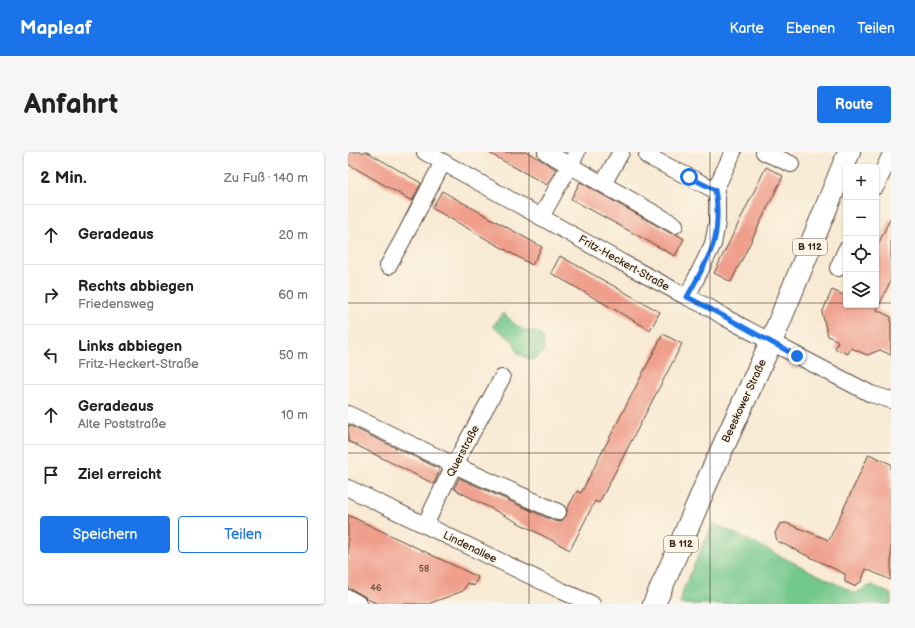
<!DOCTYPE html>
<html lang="de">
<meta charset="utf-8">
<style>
body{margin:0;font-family:"Balsamiq Sans",sans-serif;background:#f6f6f6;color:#222}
.controls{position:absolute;right:12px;top:12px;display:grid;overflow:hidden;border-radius:4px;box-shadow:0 1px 3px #0004}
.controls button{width:36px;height:36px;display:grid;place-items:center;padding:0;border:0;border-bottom:1px solid #e0e0e0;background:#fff;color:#222;font:20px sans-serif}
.stop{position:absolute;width:12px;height:12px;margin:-9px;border:3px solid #1a73e8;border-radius:50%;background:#fff}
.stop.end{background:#1a73e8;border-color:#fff;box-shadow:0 1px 4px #0008}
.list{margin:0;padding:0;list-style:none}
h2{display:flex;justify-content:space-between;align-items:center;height:52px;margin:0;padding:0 16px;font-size:17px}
h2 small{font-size:13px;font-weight:400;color:#767676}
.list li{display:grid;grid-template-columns:26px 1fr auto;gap:12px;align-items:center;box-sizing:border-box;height:60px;padding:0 16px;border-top:1px solid #e0e0e0}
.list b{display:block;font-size:15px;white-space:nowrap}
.list p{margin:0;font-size:13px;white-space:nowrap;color:#767676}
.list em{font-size:13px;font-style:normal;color:#767676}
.actions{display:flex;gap:8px;padding:12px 16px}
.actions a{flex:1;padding:9px 0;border:1px solid #1a73e8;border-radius:4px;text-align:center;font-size:14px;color:#1a73e8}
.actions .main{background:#1a73e8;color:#fff}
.icon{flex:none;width:22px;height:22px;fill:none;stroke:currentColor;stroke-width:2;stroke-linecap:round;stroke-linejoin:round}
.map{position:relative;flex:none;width:543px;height:452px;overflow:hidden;border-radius:4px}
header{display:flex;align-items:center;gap:24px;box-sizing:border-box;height:56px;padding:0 20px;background:#1a73e8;color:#fff}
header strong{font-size:19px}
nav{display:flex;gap:22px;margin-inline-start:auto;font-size:14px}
.intro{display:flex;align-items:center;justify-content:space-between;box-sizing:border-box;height:96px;padding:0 24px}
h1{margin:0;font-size:28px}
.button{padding:10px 18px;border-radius:4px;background:#1a73e8;color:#fff;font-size:14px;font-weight:700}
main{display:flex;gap:24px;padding:0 24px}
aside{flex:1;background:#fff;border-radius:4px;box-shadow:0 1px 3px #0004}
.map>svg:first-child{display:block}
.green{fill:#73c88c;stroke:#577955}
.building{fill:#ef9f8c}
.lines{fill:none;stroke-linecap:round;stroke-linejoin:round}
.street-casing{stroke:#574739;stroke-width:18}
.primary-casing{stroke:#574739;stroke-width:24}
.street{stroke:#fff;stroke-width:16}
.primary{stroke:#fff;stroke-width:22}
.route{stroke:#1a73e8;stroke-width:5}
.grid{fill:none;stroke:#3b2a1e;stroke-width:1;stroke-opacity:0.55}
.labels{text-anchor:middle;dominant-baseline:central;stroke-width:3;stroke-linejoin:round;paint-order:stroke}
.number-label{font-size:9px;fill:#68473a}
.shield{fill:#fcf5e5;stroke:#75675a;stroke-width:1}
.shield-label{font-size:10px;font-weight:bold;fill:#3b2a1e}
.street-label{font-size:11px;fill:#3b2a1e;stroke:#fcf5e5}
</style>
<header>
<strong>Mapleaf</strong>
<nav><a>Karte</a><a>Ebenen</a><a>Teilen</a></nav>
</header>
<div class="intro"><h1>Anfahrt</h1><a class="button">Route</a></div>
<main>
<aside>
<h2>2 Min.<small>Zu Fuß · 140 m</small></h2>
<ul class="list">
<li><svg class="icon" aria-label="ahead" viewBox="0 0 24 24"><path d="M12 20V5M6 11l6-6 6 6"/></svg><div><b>Geradeaus</b></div><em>20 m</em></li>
<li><svg class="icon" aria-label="right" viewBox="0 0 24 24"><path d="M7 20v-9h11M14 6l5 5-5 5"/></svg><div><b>Rechts abbiegen</b><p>Friedensweg</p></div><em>60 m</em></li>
<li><svg class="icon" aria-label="left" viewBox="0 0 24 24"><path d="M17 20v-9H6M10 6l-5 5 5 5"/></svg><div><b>Links abbiegen</b><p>Fritz-Heckert-Straße</p></div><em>50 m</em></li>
<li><svg class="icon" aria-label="ahead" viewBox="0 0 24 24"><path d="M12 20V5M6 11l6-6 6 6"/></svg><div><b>Geradeaus</b><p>Alte Poststraße</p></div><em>10 m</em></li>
<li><svg class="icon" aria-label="arrive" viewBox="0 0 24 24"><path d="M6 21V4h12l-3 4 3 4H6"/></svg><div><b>Ziel erreicht</b></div></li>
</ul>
<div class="actions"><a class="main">Speichern</a><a>Teilen</a></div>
</aside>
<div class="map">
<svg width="543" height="452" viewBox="0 0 543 452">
<rect width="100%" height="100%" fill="#fcf5e5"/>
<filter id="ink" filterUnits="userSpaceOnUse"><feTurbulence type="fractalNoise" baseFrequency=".025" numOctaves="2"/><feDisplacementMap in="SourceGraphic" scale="8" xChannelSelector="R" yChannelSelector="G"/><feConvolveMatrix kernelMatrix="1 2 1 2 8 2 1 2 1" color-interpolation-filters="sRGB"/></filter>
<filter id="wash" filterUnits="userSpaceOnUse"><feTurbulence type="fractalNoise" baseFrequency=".012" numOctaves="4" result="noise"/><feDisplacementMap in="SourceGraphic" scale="16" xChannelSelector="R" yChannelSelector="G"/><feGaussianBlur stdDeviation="0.9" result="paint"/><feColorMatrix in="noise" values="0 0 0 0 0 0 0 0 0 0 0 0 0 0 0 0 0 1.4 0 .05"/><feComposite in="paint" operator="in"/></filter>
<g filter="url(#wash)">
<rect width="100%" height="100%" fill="#f8ead4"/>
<!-- green -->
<g class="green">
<path d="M155 161C161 166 166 172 172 176 184 184 195 173 196 195 196 202 190 205 184 208L180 207 170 201 165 189 145 174Z"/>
<polygon points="365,371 507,441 524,433 543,442 543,452 332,452 335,438"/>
</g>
<g id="blocks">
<!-- building -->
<g class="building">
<polygon points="0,0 19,0 73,31 64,49 0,12"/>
<polygon points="139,0 179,0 208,17 199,33"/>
<polygon points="418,15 435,24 383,130 366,121"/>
<polygon points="232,30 322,81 328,82 336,87 327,104 223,47"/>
<polygon points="94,39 194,95 184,113 84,56"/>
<polygon points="543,65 543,128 529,158 543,165 543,203 532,198 519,203 503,196 500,202 487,197 490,189 480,184 474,161 484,138 498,144 498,153 528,153 528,97"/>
<polygon points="212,104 312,160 302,178 203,121"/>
<polygon points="315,182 334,192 251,351 247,349 222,398 106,337 111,326 206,369 212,370 218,364 219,359 219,357 229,339 233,341"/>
<polygon points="0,273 92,317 86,332 0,289"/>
<polygon points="521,302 543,312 543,428 518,417 513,430 506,434 497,430 497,422 429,389 427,381 432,372 438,371 481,388"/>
<polygon points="0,363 130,425 126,434 119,431 115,439 80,452 30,452 19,447 16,444 5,438 0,437"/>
</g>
</g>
</g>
<g filter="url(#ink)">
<use href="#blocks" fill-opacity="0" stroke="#574739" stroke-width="1"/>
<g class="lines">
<defs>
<g id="street">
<polyline points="77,0 273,110 339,145 362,156 376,165 423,190 523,242 543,248"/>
<polyline points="198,0 327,73"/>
<polyline points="416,0 443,12"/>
<polyline points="299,4 367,38"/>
<polyline points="255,32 273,0"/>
<polyline points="528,34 543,2"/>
<polyline points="193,65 229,0"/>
<polyline points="40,114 54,89 95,10"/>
<polyline points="490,116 498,98"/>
<polyline points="339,145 365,92 369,71 369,46 367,38 385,0"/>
<polyline points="0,262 106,313 210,360"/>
<polyline points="0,336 214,439 244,452"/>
<polyline points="77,373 106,313 154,226"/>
<polyline points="0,446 11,452"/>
</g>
<polyline id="primary" points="306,452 336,384 359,330 423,190 501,0"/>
</defs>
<!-- street casing -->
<use href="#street" class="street-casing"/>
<!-- primary casing -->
<use href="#primary" class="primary-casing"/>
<!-- street -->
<use href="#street" class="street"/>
<!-- primary -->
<use href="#primary" class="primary"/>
</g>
</g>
<g class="lines" filter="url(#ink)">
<!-- route -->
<path class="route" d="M341 25 367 38C370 52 370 79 365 93 359 110 348 129 339 145 376 163 412 185 449 204"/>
</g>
<!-- grid -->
<path class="grid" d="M181 0V452M362 0V452M0 151H498M528 151H543M0 301H543"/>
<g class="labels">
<!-- number labels -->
<g class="number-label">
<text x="76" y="417">58</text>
<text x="28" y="436">46</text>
</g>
<!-- shield labels -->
<g class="shield">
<rect x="445" y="87" width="34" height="16" rx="3"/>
<rect x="316" y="384" width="34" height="16" rx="3"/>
</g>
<g class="shield-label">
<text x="462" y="95">B 112</text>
<text x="333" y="392">B 112</text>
</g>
<!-- street labels -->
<g class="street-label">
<text transform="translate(276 111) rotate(29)">Fritz-Heckert-Straße</text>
<text transform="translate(396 249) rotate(-65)">Beeskower Straße</text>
<text transform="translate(115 299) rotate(-62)">Querstraße</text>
<text transform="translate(122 395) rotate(26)">Lindenallee</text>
</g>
</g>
</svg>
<div class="controls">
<button>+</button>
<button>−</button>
<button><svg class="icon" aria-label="locate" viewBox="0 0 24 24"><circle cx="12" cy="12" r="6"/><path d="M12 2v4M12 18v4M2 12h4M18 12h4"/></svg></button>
<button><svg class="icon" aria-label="layers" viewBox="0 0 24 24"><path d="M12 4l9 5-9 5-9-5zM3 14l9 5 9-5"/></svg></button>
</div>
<div class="stop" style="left:341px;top:25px"></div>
<div class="stop end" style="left:449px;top:204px"></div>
</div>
</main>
